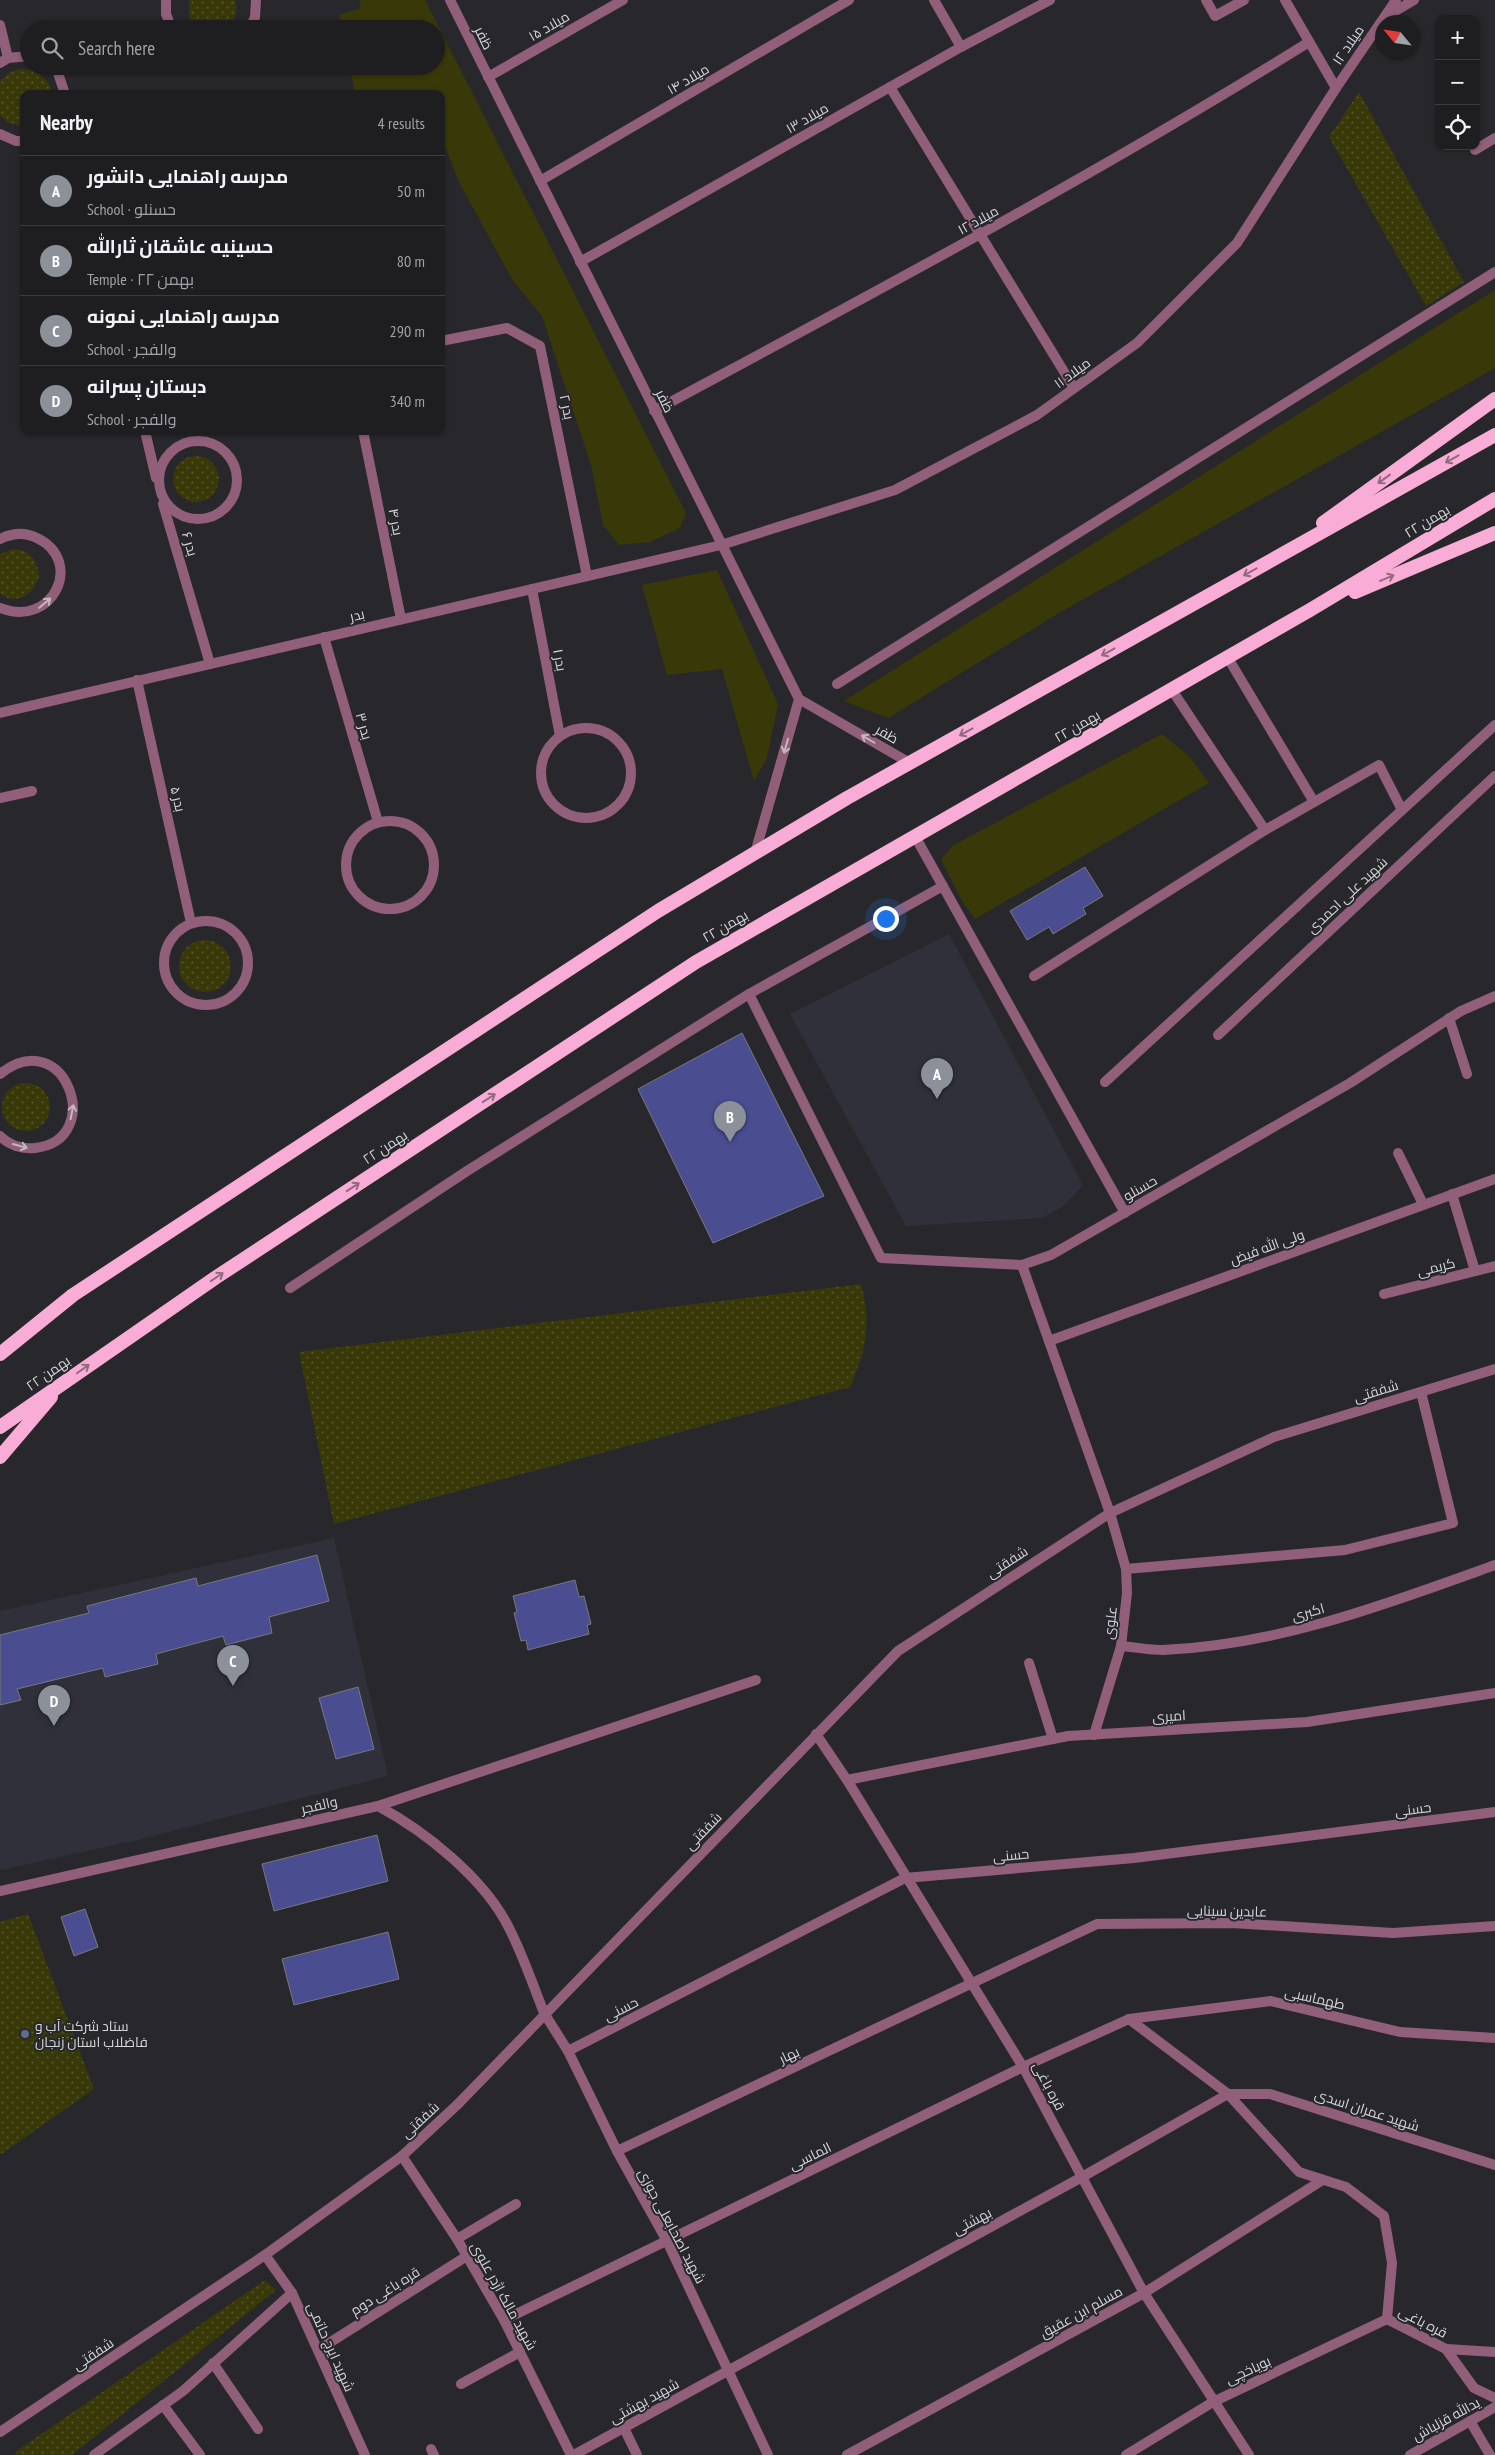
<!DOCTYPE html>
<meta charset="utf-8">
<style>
body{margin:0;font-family:"PT Sans Narrow",Cairo,sans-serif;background:#26272a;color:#f1f3f6}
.controls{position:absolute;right:15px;top:15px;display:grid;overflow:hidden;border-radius:10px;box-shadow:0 1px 4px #0004}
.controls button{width:45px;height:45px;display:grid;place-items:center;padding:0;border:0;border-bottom:1px solid #3c3c3f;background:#1e1e21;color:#f1f3f6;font:25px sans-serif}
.compass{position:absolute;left:1375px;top:15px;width:45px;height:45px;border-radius:50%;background:#1e1e21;box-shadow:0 1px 4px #0004;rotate:299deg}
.you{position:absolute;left:885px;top:918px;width:18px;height:18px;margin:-12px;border:4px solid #fff;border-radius:50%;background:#1a73e8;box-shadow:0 0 0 8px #1a73e833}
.badge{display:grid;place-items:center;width:32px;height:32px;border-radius:50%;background:#8c9099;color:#fff;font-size:16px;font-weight:700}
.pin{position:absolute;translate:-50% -41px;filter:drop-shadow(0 1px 2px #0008)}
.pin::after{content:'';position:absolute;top:26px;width:18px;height:15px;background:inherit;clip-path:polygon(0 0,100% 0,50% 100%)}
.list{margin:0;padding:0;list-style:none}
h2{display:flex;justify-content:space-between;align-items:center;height:65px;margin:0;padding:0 20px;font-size:21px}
h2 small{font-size:16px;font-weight:400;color:#a1a2a5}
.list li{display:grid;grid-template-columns:32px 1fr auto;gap:15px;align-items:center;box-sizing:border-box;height:70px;padding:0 20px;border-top:1px solid #3c3c3f}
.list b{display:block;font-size:19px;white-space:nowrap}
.list p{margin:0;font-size:16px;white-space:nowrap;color:#a1a2a5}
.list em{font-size:16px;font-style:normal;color:#a1a2a5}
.icon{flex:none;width:28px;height:28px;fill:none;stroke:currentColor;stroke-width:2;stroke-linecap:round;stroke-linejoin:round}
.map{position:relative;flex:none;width:1495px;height:2455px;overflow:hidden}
.search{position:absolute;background:#1e1e21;box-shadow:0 1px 4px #0004;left:20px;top:20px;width:425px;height:55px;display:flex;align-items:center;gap:12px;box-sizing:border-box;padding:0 18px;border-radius:28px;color:#a1a2a5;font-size:19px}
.panel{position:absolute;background:#1e1e21;box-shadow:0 1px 4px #0004;left:20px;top:90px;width:425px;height:345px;border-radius:10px}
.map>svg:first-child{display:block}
.built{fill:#2f303a}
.grass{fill:url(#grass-dots)}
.park{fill:#383808}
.building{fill:#4a4e91;stroke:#77787c}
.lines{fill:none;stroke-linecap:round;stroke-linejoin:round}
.minor{stroke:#915f7a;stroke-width:10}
.tertiary{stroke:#915f7a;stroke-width:10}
.trunk{stroke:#f9acd6;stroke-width:14}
.oneway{stroke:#906a81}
.oneway2{stroke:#c4b8c0}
.service-dot{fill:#5c6f8a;stroke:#28282c;stroke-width:2}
.labels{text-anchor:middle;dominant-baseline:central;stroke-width:4;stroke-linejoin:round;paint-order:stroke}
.street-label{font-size:14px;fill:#d5d6d8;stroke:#28282c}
.poi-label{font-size:14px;fill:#d5d6d8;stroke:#28282c;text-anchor:start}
</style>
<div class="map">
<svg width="1495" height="2455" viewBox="0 0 1495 2455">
<defs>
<pattern id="grass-dots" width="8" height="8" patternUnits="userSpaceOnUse" patternTransform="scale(1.25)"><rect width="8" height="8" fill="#383808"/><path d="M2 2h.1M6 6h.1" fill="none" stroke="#54542b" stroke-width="1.8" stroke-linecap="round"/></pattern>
</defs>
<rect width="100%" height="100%" fill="#28282c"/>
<!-- built -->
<g class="built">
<polygon points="949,934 1083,1185 1062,1207 1042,1218 906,1226 790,1014"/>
<polygon points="334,1538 388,1776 133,1841 0,1870 0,1611"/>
</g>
<!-- grass -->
<g class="grass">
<path d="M189 0H235C239 12 234 22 224 29H199L189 17Z"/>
<path d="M20 69C37 69 48 77 53 94H24V127L7 122 0 115V81L10 72Z"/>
<polygon points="1359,92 1464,282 1426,306 1329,137"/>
<circle cx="196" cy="479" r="23"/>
<path d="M13 549C29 550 38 559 39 576 34 594 18 606 0 594V554Z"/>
<circle cx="205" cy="966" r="26"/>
<circle cx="26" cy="1107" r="24"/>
<path d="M861 1284C872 1322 866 1351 850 1387L334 1524 299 1352Z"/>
<polygon points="28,1914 94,2089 0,2155 0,1922"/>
<polygon points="265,2280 276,2290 72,2455 16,2455 15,2452"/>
</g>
<!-- park -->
<g class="park">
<polygon points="359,0 425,0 686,513 680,528 650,542 619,545 603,525 591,465 542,316 513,281 459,182 446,149 441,149 441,94 355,94 350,66 436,66 436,29 342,29 339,15 361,8"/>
<polygon points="1495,290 1495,368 1059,613 888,718 844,701"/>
<polygon points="717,570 778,704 767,758 754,781 722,669 667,675 642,585"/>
<polygon points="1162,734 1189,756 1209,783 975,919 962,901 941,860 952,846"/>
</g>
<!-- building -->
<g class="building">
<polygon points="1085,867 1103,896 1083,908 1086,914 1053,934 1049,927 1027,940 1010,911"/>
<polygon points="742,1033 824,1196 713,1243 638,1089"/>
<polygon points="317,1555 329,1601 269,1617 272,1633 226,1645 223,1636 156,1654 158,1664 105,1677 103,1668 17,1689 21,1700 0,1705 0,1635 89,1613 87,1606 196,1578 198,1586"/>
<polygon points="575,1580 579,1597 584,1596 591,1624 587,1625 589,1634 528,1650 526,1640 521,1641 514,1613 517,1612 513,1596"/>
<polygon points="358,1687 374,1749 336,1759 319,1698"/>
<polygon points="377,1835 388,1881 274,1911 262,1864"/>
<polygon points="85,1909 98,1947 74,1956 61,1917"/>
<polygon points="388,1932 399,1979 294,2005 282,1959"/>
</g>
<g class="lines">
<!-- minor -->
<g class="minor">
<polyline points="166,0 166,14 172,29"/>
<polyline points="934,0 961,47"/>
<polyline points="1206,0 1215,16 1244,0"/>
<polyline points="1285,0 1336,88"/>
<polyline points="1387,16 1414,0"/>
<polyline points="0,25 8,58"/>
<polyline points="250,29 255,17 256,0"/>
<polyline points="0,63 8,58 29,56"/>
<polyline points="51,66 58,73 65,94"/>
<polyline points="488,77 623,0"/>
<polyline points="890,87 1074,388"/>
<polyline points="0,134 16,141 24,141"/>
<polyline points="1475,150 1495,138"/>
<polyline points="540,181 849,0"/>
<polyline points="580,262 961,47 1050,0"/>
<polyline points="441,341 507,328 540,346 587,576"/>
<path d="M654 411C875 292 1096 175 1309 42"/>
<polyline points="145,431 156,478"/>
<polyline points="363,431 401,619"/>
<circle cx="198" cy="480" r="39"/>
<polyline points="163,504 210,664"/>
<path d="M0 539C12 533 25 532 37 538 85 561 53 629 0 608"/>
<polyline points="721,545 895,490 1037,415 1137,343 1237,243 1336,88 1396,0"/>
<polyline points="532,589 560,736"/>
<polyline points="324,637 378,822"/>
<polyline points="1228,658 1314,802"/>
<polyline points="137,680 191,923"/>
<polyline points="837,684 1495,272"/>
<polyline points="1172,690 1265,830"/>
<circle cx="586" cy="773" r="45"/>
<polyline points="0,798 32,791"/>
<circle cx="390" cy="865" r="44"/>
<polyline points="916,838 1125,1213"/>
<circle cx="206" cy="963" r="42"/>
<polyline points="1034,976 1265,830 1379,765 1402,810"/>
<polyline points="749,994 881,1258 1022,1265"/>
<polyline points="1449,1018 1467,1074"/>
<polyline points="1218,1035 1495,776"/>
<path d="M0 1074C65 1022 107 1140 35 1148 22 1149 9 1145 0 1136"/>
<polyline points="1105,1082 1495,725"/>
<polyline points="1398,1153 1423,1204"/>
<polyline points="1452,1194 1475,1271"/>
<polyline points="290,1288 467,1171 749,994 943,886"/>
<polyline points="1384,1294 1495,1266"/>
<polyline points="1049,1341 1495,1179"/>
<polyline points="1126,1569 1345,1550 1453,1523 1421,1392"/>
<path d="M1121 1646C1135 1647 1149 1650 1163 1650 1279 1645 1387 1604 1495 1565"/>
<polyline points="1029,1663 1053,1739"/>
<polyline points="816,1734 847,1780 1023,2067 1144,2293 1249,2455"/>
<polyline points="1094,1735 1121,1646 1127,1593 1126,1569 1110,1513 1022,1265 1051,1255 1350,1083 1461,1011 1495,996"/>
<polyline points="847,1780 1068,1736 1307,1722 1495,1693"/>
<polyline points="378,1806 756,1680"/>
<polyline points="544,2013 568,2051 617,2151 667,2241 768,2455"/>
<polyline points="1129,2019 1228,2094 1299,2172 1346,2187 1384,2216 1392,2263 1387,2319"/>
<polyline points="568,2051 905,1878 1134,1858 1495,1812"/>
<polyline points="617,2151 1097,1924 1232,1923 1393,1933 1495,1926"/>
<polyline points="402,2156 457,2239 504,2320 571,2455"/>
<polyline points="457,2239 516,2204"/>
<polyline points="265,2255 292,2293 365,2455"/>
<polyline points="1387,2319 1446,2349 1474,2388 1495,2398"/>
<polyline points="504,2320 1023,2067 1129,2019 1271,2001 1400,2032 1495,2038"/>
<polyline points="1446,2349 1495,2352"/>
<polyline points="318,2350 467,2256"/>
<polyline points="213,2363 258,2429"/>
<polyline points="461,2384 520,2352"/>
<polyline points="163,2405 200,2455"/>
<polyline points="1470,2421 1490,2455"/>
<polyline points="624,2428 637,2455"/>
<polyline points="431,2449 434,2455"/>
<polyline points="94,2455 183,2391 292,2293"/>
<polyline points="574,2455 1082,2177 1228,2094 1270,2094 1495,2165"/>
<polyline points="847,2455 1144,2293 1321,2181"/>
<polyline points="1126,2455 1213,2402 1387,2319"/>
<polyline points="1410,2455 1495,2407"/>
</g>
<!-- tertiary -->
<g class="tertiary">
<polyline points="450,0 799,699 910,763"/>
<polyline points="0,713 721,545"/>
<polyline points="755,853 799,699"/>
<path d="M0 1891 378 1806C425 1831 485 1879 509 1928 523 1955 533 1985 544 2013"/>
<polyline points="0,2432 265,2255 402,2156 458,2104 898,1651 1110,1513 1274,1437 1495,1369"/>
</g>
<!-- trunk -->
<g class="trunk">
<polyline points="1323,523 1495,399"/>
<polyline points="1355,592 1495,533"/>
<polyline points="0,1354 73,1295 658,911 847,798 1495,435"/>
<polyline points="0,1427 215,1278 696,962 1310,610 1495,499"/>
<polyline points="0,1457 51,1397"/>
</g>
</g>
<!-- one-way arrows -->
<defs><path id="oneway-shaft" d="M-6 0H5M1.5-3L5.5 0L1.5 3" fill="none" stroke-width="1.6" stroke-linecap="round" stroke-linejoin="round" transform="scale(1.25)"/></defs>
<g class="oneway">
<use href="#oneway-shaft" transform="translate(1452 459) rotate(151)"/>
<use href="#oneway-shaft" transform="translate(1384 479) rotate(144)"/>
<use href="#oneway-shaft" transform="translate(1250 572) rotate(151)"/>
<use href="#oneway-shaft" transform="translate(1387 578) rotate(-23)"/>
<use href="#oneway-shaft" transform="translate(1108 652) rotate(151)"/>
<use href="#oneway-shaft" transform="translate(966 732) rotate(151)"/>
<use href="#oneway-shaft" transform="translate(489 1098) rotate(-33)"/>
<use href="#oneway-shaft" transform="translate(353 1187) rotate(-33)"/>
<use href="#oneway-shaft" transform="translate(217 1277) rotate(-34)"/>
<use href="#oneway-shaft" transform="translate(83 1369) rotate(-35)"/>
</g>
<g class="oneway2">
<use href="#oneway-shaft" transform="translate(45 603) rotate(-40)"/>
<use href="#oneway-shaft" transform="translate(868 739) rotate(-150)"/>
<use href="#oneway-shaft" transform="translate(786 746) rotate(106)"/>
<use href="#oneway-shaft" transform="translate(72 1112) rotate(-79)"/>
<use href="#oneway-shaft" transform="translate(20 1146) rotate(15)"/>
</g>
<!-- markers -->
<circle class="service-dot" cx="25" cy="2034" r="5"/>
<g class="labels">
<!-- street labels -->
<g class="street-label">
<text transform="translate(549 26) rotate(-30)">میلاد ۱۵</text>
<text transform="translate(484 38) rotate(64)">ظفر</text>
<text transform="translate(1348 45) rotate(-56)">میلاد ۱۲</text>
<text transform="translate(688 79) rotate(-30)">میلاد ۱۴</text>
<text transform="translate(807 118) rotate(-30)">میلاد ۱۳</text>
<text transform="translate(978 220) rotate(-29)">میلاد ۱۲</text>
<text transform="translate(1072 373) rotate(-36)">میلاد ۱۱</text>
<text transform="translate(665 401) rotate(64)">ظفر</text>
<text transform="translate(567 407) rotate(78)">بدر ۲</text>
<text transform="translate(1427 521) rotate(-31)">۲۲ بهمن</text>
<text transform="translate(396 522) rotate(79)">بدر ۴</text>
<text transform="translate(190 544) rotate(74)">بدر ۶</text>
<text transform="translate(357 615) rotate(-13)">بدر</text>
<text transform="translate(560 660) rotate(79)">بدر ۱</text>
<text transform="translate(364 726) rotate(74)">بدر ۳</text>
<text transform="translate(1077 726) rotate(-30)">۲۲ بهمن</text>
<text transform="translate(887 734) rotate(30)">ظفر</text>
<text transform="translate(178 799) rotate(77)">بدر ۵</text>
<text transform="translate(1347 895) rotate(-43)">شهید علی احمدی</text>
<text transform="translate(725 926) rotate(-30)">۲۲ بهمن</text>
<text transform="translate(385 1147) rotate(-33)">۲۲ بهمن</text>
<text transform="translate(1140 1188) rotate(-30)">حسنلو</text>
<text transform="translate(1267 1247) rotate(-20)">ولی الله فیض</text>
<text transform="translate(1436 1267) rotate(-14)">کریمی</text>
<text transform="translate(48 1373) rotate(-35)">۲۲ بهمن</text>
<text transform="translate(1376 1391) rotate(-17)">شفقتی</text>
<text transform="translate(1007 1562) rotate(-33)">شفقتی</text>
<text transform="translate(1308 1612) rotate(-15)">اکبری</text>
<text transform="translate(1110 1623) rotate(-83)">علوی</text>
<text transform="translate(1169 1716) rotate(-3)">امیری</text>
<text transform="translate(319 1805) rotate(-13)">والفجر</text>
<text transform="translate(1413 1809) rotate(-7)">حسنی</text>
<text transform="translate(703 1831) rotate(-46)">شفقتی</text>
<text transform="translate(1011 1855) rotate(-5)">حسنی</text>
<text transform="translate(1227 1911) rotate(1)">عابدین سینایی</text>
<text transform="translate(1315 1998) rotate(13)">طهماسبی</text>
<text transform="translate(621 2009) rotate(-27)">حسنی</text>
<text transform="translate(789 2055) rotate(-25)">بهار</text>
<text transform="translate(1049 2086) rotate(62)">قره باغی</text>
<text transform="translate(1367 2110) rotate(18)">شهید عمران اسدی</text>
<text transform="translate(420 2120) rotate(-43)">شفقتی</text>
<text transform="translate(810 2156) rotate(-26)">الماسی</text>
<text transform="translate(972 2221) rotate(-28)">بهشتی</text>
<text transform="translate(672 2226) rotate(62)">شهید اصحابعلی جوزی</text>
<text transform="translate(385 2291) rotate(-32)">قره باغی دوم</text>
<text transform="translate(504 2296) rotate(61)">شهید مالک اژدر علوی</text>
<text transform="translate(1081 2312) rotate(-29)">مسلم ابن عقیق</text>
<text transform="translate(1423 2322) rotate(27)">قره باغی</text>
<text transform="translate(331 2347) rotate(66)">شهید ایرج حاتمی</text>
<text transform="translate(93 2354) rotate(-34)">شفقتی</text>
<text transform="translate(1248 2370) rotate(-25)">بویاخچی</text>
<text transform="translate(644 2401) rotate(-29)">شهید بهشتی</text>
<text transform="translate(1446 2419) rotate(-29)">یدالله قزلباش</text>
</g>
<!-- poi labels -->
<g class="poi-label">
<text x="35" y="2026">ستاد شرکت آب و<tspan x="35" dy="16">فاضلاب استان زنجان</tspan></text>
</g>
</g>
</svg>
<div class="controls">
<button>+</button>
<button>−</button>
<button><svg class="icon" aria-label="locate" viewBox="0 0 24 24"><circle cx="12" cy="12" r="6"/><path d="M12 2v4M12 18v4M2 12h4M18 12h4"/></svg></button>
</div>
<svg class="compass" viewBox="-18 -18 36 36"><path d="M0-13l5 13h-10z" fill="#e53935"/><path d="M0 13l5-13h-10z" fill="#a1a2a5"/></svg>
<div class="you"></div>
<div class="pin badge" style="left:937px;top:1099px">A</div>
<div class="pin badge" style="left:730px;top:1142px">B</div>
<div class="pin badge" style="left:233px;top:1686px">C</div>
<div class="pin badge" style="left:54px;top:1726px">D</div>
<div class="search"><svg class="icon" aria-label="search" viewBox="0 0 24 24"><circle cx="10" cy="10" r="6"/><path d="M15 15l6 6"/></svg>Search here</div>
<section class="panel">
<h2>Nearby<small>4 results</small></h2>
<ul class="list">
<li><span class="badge">A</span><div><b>مدرسه راهنمایی دانشور</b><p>School · حسنلو</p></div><em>50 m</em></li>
<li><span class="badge">B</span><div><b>حسینیه عاشقان ثارالله</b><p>Temple · ۲۲ بهمن</p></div><em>80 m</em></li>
<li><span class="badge">C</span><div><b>مدرسه راهنمایی نمونه</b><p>School · والفجر</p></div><em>290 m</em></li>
<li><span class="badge">D</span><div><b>دبستان پسرانه</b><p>School · والفجر</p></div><em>340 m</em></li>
</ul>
</section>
</div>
